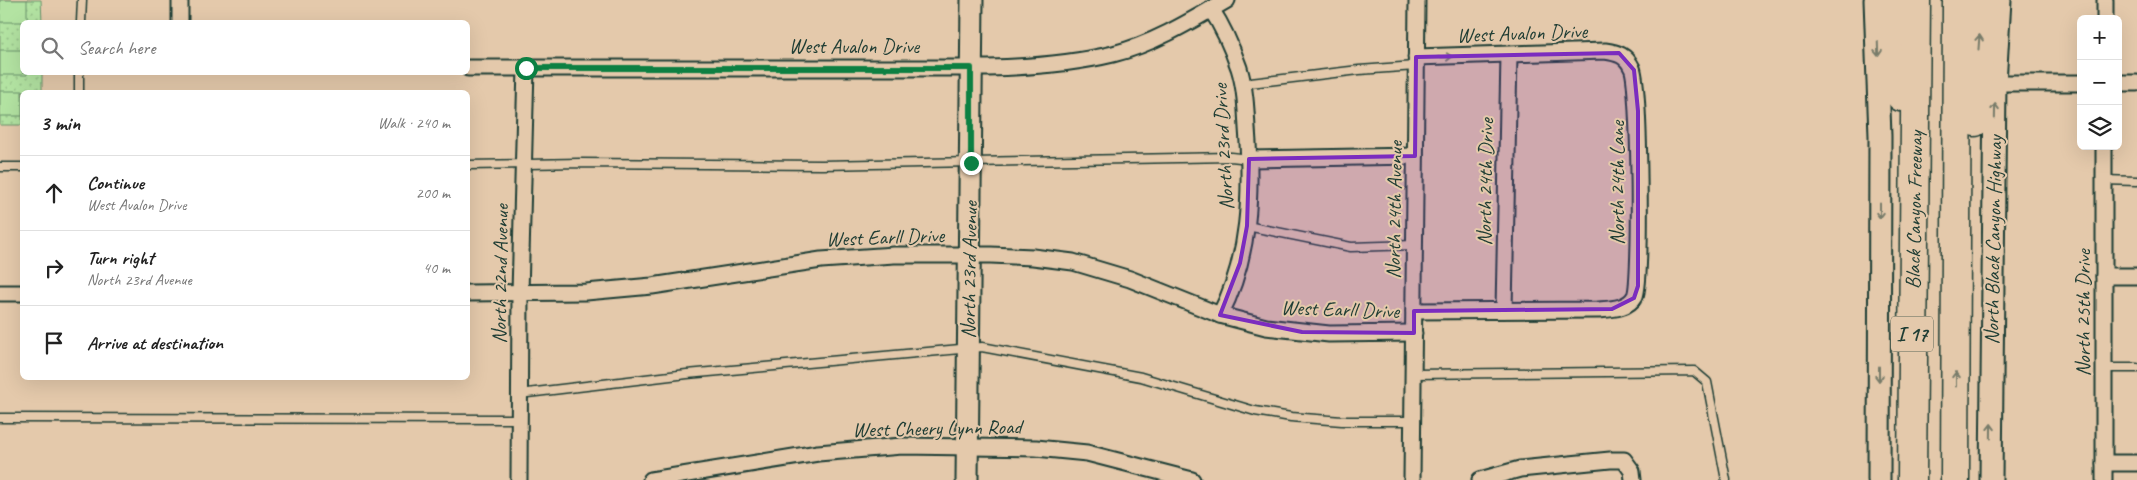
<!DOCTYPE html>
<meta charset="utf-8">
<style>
body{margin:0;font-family:Caveat,sans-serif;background:#f6f6f6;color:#222}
.controls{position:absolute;right:15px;top:15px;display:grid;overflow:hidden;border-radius:8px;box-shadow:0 5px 20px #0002}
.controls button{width:45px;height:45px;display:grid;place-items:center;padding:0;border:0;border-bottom:1px solid #e0e0e0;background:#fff;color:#222;font:25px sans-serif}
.stop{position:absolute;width:15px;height:15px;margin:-11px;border:4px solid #0b8043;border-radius:50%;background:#fff}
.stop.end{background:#0b8043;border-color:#fff;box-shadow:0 1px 5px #0008}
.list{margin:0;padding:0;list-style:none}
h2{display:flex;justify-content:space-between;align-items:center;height:65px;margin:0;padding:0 20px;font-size:21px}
h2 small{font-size:16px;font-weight:400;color:#767676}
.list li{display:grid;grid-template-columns:32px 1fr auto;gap:15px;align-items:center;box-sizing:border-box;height:75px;padding:0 20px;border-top:1px solid #e0e0e0}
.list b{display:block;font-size:19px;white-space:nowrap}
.list p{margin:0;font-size:16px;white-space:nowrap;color:#767676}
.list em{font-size:16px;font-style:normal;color:#767676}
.icon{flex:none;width:28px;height:28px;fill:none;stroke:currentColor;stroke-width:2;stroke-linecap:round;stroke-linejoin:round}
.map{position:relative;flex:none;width:2137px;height:480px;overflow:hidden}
.search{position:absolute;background:#fff;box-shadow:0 5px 20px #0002;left:20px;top:20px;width:450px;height:55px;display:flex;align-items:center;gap:12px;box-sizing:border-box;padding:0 18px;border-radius:8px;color:#767676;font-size:19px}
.panel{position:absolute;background:#fff;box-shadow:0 5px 20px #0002;left:20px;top:90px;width:450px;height:290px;border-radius:8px}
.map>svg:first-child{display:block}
.park{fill:url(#park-dots);stroke:#69906b}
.garden{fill:#b3e3a2;stroke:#69906b}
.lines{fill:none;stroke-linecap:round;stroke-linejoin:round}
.lane-casing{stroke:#1f3d34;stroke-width:11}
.street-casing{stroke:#1f3d34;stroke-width:19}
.secondary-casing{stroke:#1f3d34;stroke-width:25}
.highway-casing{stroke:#1f3d34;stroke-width:31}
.lane{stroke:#e4c9ab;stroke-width:8}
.street{stroke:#e4c9ab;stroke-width:15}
.secondary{stroke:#e4c9ab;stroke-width:21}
.highway{stroke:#e4c9ab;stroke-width:28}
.oneway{stroke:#787c6a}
.route{stroke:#0b8043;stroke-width:6}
.marked{fill:#7b2cbf;fill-opacity:0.2;stroke:#7b2cbf;stroke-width:4;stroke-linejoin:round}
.labels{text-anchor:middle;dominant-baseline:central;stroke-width:4;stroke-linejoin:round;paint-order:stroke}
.shield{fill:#e4c9ab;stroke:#5a6758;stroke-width:1}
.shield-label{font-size:20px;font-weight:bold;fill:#1f3d34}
.street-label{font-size:21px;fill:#1f3d34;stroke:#e4c9ab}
</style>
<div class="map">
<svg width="2137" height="480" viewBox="0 0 2137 480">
<defs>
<pattern id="park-dots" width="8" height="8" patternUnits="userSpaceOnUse" patternTransform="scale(1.25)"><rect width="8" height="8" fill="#b3e3a2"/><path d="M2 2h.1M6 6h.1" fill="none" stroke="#9ac48c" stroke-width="1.8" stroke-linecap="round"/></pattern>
</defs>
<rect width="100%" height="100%" fill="#e4c9ab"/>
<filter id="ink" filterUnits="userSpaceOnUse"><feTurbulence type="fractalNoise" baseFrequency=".02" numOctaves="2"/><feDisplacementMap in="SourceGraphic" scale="10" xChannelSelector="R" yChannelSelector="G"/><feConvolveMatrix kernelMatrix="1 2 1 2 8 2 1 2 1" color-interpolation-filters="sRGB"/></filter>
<g filter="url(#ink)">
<!-- park -->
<polygon class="park" points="0,0 41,0 42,22 22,22 22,72 42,73 42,92 22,92 22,125 0,125"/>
<!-- garden -->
<g class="garden">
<rect x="0" y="0" width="27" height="22"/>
<polygon points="0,50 22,50 22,72 27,73 27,75 0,75"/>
<polygon points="0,91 27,91 22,92 22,116 0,116"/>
</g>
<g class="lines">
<defs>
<g id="lane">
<polyline points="81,22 82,0"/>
<polyline points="1242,84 1359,70 1416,66"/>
<polyline points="79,92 79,72"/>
<polyline points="468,165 579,163 822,165 1231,157 1249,159"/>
<polyline points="0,167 22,167"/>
<polyline points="2103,180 2137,181"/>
<polyline points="1247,226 1351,247 1415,245"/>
<polyline points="2104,368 2137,368"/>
<polyline points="1413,374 1694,371 1707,382 1726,480"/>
<polyline points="519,394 687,374 982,347 1141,377 1255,411 1291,417 1342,421 1413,421"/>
<polyline points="0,418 519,419"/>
</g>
<g id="street">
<polyline points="2105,0 2105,19"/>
<path d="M1211 9C1223 27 1232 48 1239 68 1245 87 1246 108 1247 128 1252 193 1250 257 1220 315"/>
<polyline points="180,22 180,0"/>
<path d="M468 68H988C1030 67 1072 64 1113 54 1153 44 1191 21 1227 0"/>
<polyline points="1995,83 2081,83"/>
<polyline points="2118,83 2137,83"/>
<polyline points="2104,146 2104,480"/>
<polyline points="1249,159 1415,156"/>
<polyline points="2104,276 2137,276"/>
<polyline points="0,293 22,293"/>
<polyline points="468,293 586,292 652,286 821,260 894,255 991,255 1033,257 1073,262 1130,279 1220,315 1266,327 1329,334 1414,333"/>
<polyline points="1504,310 1509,55"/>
<path d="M1414 311 1598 310C1611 309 1628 309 1635 296 1642 281 1640 84 1632 68 1626 55 1618 53 1605 51L1416 57"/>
<polyline points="2104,463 2137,463"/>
<polyline points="519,480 520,293 526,68"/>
<polyline points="651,480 818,453 902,446 1036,448 1087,453 1192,480"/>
<polyline points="1412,480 1417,0"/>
<polyline points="1480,480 1520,469 1610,460 1624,460 1632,471 1633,480"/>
</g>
<g id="secondary">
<polyline points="1875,0 1880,136 1879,480"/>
<polyline points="967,480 972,0"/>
<polyline points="1991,480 1995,83 2000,0"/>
</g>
<g id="highway">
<polyline points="1890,0 1901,97"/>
<polyline points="1975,122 1982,0"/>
<polyline points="1912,480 1916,0"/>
<polyline points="1955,480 1957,0"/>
</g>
</defs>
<!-- lane casing -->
<use href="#lane" class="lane-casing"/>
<!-- street casing -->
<use href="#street" class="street-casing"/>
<!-- secondary casing -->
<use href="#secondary" class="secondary-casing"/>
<!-- highway casing -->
<use href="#highway" class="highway-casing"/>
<!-- lane -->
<use href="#lane" class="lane"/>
<!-- street -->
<use href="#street" class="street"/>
<!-- secondary -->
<use href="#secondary" class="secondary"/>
<!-- highway -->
<use href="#highway" class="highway"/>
</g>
<!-- one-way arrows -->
<defs><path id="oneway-shaft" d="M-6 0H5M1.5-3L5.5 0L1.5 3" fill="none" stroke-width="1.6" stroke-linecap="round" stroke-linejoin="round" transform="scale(1.25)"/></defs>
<g class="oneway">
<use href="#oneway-shaft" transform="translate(1979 42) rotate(-86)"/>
<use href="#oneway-shaft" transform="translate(1878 49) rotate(88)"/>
<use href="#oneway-shaft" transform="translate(1445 57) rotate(-1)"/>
<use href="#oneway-shaft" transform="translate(1995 111) rotate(-89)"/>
<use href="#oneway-shaft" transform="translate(1880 211) rotate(90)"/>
<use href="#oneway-shaft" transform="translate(1879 374) rotate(90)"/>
<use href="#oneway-shaft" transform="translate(1956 379) rotate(-90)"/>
<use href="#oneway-shaft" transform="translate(1991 431) rotate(-89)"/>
</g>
</g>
<g class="lines" filter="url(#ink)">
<!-- route -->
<polyline class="route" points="526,68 971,68 971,163"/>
</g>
<!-- marked area -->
<path class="marked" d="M1619 53 1634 70 1638 111V286L1634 298 1612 309 1414 311V333L1302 332 1220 315 1240 263 1247 226 1249 159 1415 156 1416 57Z"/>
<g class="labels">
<!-- shield labels -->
<rect class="shield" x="1891" y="316.5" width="42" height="35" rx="4"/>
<g class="shield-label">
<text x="1912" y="334">I 17</text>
</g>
<!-- street labels -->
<g class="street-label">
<text transform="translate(1522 33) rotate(-2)">West Avalon Drive</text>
<text x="854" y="46">West Avalon Drive</text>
<text transform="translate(1223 147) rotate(-93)">North 23rd Drive</text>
<text transform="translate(1485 182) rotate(-89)">North 24th Drive</text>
<text transform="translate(1617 183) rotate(-90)">North 24th Lane</text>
<text transform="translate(1394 210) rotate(-89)">North 24th Avenue</text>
<text transform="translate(1914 210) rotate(-89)">Black Canyon Freeway</text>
<text transform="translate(885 237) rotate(-2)">West Earll Drive</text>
<text transform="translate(1993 240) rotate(-89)">North Black Canyon Highway</text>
<text transform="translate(969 270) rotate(-89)">North 23rd Avenue</text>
<text transform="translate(500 274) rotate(-89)">North 22nd Avenue</text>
<text transform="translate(1340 309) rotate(2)">West Earll Drive</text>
<text transform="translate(2083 313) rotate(-90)">North 25th Drive</text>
<text transform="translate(937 428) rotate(-1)">West Cheery Lynn Road</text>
</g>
</g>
</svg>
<div class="controls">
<button>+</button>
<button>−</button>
<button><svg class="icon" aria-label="layers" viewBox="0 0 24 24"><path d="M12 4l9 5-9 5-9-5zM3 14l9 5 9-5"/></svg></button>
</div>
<div class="stop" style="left:526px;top:68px"></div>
<div class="stop end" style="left:971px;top:163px"></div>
<div class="search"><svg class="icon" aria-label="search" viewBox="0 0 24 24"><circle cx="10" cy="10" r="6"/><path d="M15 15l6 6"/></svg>Search here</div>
<section class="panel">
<h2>3 min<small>Walk · 240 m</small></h2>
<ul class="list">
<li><svg class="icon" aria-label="ahead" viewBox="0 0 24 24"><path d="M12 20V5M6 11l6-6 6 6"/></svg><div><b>Continue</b><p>West Avalon Drive</p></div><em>200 m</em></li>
<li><svg class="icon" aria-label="right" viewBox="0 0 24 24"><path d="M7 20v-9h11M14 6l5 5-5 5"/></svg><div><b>Turn right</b><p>North 23rd Avenue</p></div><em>40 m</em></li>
<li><svg class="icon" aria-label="arrive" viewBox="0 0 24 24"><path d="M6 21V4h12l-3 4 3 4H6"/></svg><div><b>Arrive at destination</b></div></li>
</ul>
</section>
</div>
